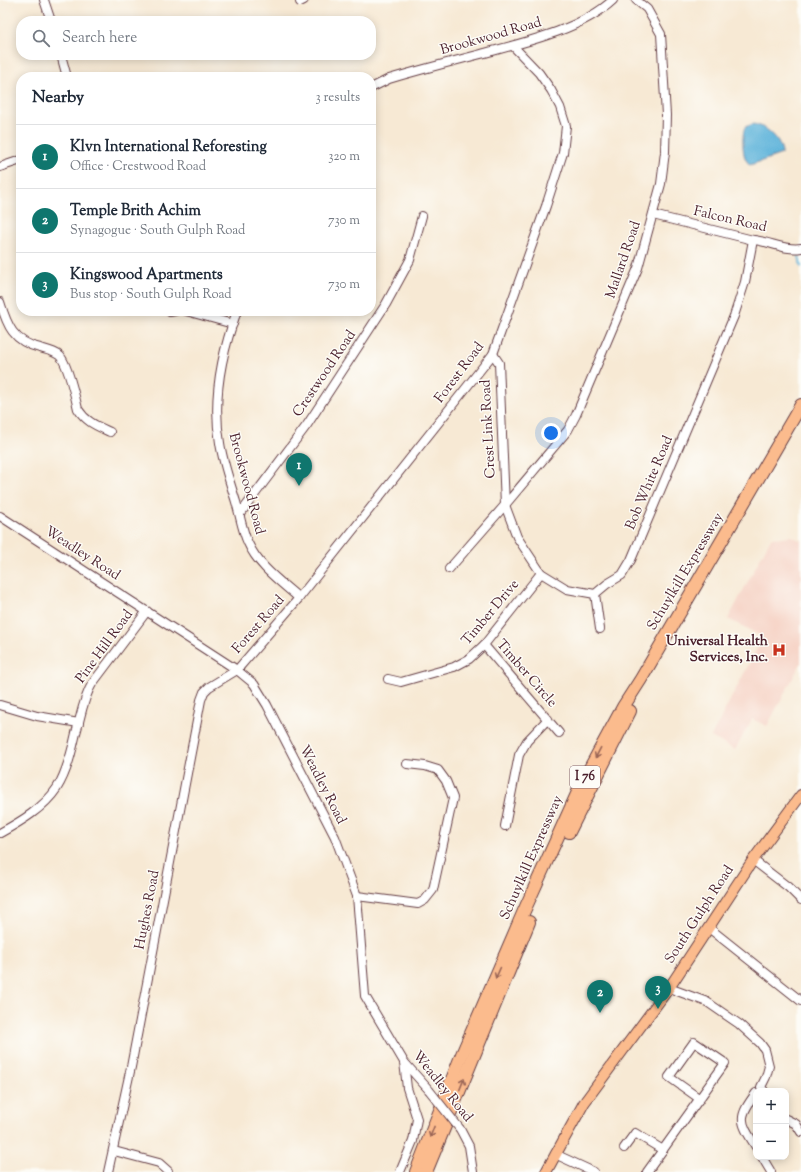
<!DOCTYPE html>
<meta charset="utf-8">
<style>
body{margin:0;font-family:"Sorts Mill Goudy",serif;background:#f6f6f7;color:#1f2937}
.controls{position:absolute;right:12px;bottom:12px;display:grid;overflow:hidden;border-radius:8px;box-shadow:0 2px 10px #0003}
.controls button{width:36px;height:36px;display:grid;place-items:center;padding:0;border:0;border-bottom:1px solid #e0e1e3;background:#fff;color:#1f2937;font:20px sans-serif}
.you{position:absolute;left:551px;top:433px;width:14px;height:14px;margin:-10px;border:3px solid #fff;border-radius:50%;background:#1a73e8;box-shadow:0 0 0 6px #1a73e833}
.badge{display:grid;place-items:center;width:26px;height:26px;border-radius:50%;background:#0f766e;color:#fff;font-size:13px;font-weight:700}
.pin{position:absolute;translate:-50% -33px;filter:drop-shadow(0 1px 2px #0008)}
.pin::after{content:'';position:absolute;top:21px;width:14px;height:12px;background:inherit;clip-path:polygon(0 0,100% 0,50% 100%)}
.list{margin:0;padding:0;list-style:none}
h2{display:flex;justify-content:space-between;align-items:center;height:52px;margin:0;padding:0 16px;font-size:17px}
h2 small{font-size:13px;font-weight:400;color:#747a83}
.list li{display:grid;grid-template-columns:26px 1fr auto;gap:12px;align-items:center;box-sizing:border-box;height:64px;padding:0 16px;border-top:1px solid #e0e1e3}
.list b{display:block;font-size:15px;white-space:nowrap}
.list p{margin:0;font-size:13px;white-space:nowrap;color:#747a83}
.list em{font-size:13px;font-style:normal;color:#747a83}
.icon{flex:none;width:22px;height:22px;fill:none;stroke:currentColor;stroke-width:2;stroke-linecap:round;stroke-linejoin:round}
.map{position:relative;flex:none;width:801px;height:1172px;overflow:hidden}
.search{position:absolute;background:#fff;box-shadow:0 2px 10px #0003;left:16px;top:16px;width:360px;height:44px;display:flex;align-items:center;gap:10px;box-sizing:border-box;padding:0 14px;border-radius:16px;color:#747a83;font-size:15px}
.panel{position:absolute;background:#fff;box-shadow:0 2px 10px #0003;left:16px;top:72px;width:360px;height:244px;border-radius:16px}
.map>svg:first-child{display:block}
.built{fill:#f6d2c4}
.water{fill:#5db3da;stroke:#546982}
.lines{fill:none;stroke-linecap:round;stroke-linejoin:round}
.stream{stroke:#5db3da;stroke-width:1.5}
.minor-casing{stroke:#643d44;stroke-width:10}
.major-casing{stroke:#643d44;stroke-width:12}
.highway-casing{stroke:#643d44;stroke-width:14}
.minor{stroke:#fff;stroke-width:8}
.major{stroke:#fbbb8d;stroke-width:10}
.highway{stroke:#fbbb8d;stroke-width:12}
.minor-bridge-casing{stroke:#643d44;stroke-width:10;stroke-linecap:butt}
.minor-bridge{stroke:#fff;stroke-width:8}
.oneway{stroke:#9a6557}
.labels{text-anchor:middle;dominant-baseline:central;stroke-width:3;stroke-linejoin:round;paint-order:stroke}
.shield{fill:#fdfcf7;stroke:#806168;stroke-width:1}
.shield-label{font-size:13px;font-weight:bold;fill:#4a1f2b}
.street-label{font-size:14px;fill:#4a1f2b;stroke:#fdfcf7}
.poi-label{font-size:14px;font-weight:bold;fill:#4a1f2b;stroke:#fdfcf7;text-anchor:end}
</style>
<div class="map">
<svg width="801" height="1172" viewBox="0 0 801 1172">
<rect width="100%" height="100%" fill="#fdfcf7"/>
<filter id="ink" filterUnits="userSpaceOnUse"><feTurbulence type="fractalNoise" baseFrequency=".025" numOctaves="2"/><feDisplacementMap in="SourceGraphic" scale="8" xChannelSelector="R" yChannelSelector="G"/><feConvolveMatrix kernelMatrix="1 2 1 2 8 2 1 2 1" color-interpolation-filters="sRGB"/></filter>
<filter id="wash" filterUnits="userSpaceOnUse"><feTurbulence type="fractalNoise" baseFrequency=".012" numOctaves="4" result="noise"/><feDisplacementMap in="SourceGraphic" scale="16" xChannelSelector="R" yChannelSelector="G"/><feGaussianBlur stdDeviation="0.9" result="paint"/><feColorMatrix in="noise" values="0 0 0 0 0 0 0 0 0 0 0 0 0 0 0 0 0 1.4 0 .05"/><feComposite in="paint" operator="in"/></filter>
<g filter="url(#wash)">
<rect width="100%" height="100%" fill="#f7e9d4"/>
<!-- built -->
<polygon class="built" points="792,536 801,541 801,663 767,726 752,719 735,750 711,737 763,637 728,619 771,538"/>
<!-- water -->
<path class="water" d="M753 124C767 126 782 140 782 154L750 165C749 163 747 162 746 160 742 153 742 133 745 127Z"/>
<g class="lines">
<!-- stream -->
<polyline class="stream" points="799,256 801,267"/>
</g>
</g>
<g filter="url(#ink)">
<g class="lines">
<defs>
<g id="minor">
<polyline points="44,0 51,21"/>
<polyline points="300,2 304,0"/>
<polyline points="61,55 67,77"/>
<path d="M371 88 389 79C419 70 450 62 481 54 522 43 581 30 613 0"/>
<polyline points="0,167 21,160"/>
<path d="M653 215 753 240C769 241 785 251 801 248"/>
<path d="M0 302C7 325 13 342 40 348 47 350 54 351 60 356 68 365 75 396 78 409 86 422 97 426 110 432"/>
<polyline points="186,311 233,324"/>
<path d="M237 311C222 352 212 399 220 443 223 463 230 482 236 502 240 515 242 530 248 543 258 566 281 582 299 598"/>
<polyline points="170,312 175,311"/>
<polyline points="493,354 499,363 505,505 517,537 541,573 567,589 595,594 607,584 622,575 631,560 734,316 745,282 753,240"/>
<polyline points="240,514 307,425 386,304 410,260 422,216"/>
<polyline points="0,516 237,670 254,684 267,705 335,837 357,896 365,996 404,1062 429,1090"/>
<polyline points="449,569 505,505 568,430 576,415 638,268 661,184 665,152 666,115 661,34 647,9 636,0"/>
<polyline points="595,594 600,629"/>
<polyline points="484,645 559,733"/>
<polyline points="388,679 401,682 454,667 469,659 484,645 541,573"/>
<polyline points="0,705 37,716 79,723"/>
<polyline points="505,826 519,755 527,741 548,719"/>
<path d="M0 833C20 822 44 808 57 788 67 772 72 751 76 733 81 716 83 699 92 684L147 611"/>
<polyline points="753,860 788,887 801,900"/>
<polyline points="357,896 418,904 425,900 433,890 453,798 446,781 438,770 425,766 407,764"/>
<polyline points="709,928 801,1001"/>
<polyline points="669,988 707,1002 739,1024 760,1043 765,1050 769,1066 766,1077 761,1087 764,1091"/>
<path d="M756 1093C737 1119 740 1121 756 1147"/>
<polyline points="786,1119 796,1124 801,1132"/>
<polyline points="460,1129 469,1146 473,1172"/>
<polyline points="624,1148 635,1133 663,1150"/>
<polyline points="114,1151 159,1163 168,1171"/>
<polyline points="555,1154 594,1172"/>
<polyline points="762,1157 771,1172"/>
<polyline points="108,1172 131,1067 201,700 204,692 209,687 237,670 299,598 493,354 546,206 563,153 566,126 560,107 551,90 539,73 513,46"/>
<polyline points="400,1172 413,1141 417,1119 407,1088 404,1062"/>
<polyline points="647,1172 725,1063 694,1042 669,1077 700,1099"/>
</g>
<polyline id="major" points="546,1172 584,1103 669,988 753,860 801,795"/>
<g id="highway">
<polyline points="569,832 630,711"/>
<polyline points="416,1172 460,1059 524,911 583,781 623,707 641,679 801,405"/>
<polyline points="426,1172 529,922"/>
</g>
</defs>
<!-- minor casing -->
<use href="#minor" class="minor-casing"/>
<!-- major casing -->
<use href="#major" class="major-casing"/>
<!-- highway casing -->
<use href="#highway" class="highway-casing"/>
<!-- minor -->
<use href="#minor" class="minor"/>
<!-- major -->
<use href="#major" class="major"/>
<!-- highway -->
<use href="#highway" class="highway"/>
<defs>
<polyline id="minor-bridge" points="429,1090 460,1129"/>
</defs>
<!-- minor-bridge casing -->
<use href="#minor-bridge" class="minor-bridge-casing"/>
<!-- minor-bridge -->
<use href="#minor-bridge" class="minor-bridge"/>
</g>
<!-- one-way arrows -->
<defs><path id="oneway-shaft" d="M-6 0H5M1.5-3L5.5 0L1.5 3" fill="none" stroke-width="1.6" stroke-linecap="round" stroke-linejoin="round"/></defs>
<g class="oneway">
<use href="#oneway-shaft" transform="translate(598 753) rotate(117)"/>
<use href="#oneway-shaft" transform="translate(498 973) rotate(114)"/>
<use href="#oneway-shaft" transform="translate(462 1084) rotate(-68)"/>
<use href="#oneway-shaft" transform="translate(432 1132) rotate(111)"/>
</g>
</g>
<!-- icons -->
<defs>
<symbol id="hospital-bare" viewBox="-9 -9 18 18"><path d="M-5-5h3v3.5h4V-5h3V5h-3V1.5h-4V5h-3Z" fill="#c8321e" stroke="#fdfcf7" stroke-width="2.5" paint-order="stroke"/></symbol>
</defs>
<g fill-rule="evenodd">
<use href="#hospital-bare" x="769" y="640" width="20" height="20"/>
</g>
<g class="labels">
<!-- shield labels -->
<rect class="shield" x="570" y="766" width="30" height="22" rx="3"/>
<g class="shield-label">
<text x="585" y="777">I 76</text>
</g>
<!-- street labels -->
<g class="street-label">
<text transform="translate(491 37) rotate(-16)">Brookwood Road</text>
<text transform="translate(730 220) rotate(13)">Falcon Road</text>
<text transform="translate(624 260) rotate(-71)">Mallard Road</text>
<text transform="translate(460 373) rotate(-53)">Forest Road</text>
<text transform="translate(325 374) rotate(-56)">Crestwood Road</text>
<text transform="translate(489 429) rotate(-93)">Crest Link Road</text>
<text transform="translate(650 483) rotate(-67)">Bob White Road</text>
<text transform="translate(246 484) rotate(75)">Brookwood Road</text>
<text transform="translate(82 554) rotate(33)">Weadley Road</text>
<text transform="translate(686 572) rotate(-59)">Schuylkill Expressway</text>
<text transform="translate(491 613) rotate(-50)">Timber Drive</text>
<text transform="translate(259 625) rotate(-49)">Forest Road</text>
<text transform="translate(105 647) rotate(-54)">Pine Hill Road</text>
<text transform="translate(526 674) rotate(49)">Timber Circle</text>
<text transform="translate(322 785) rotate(63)">Weadley Road</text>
<text transform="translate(532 858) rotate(-66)">Schuylkill Expressway</text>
<text transform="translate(148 910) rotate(-79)">Hughes Road</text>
<text transform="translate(700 915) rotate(-57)">South Gulph Road</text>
<text transform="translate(442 1087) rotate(51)">Weadley Road</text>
</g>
<!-- poi labels -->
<g class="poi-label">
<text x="768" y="642">Universal Health<tspan x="768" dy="16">Services, Inc.</tspan></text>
</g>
</g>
</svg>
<div class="controls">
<button>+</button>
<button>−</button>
</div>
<div class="you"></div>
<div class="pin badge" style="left:299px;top:486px">1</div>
<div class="pin badge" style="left:600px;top:1013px">2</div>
<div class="pin badge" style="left:658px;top:1009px">3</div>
<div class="search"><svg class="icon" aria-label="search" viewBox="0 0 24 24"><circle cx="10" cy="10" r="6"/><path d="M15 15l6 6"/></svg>Search here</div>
<section class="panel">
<h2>Nearby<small>3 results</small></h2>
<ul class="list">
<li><span class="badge">1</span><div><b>Klvn International Reforesting</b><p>Office · Crestwood Road</p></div><em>320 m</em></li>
<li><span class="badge">2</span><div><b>Temple Brith Achim</b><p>Synagogue · South Gulph Road</p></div><em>730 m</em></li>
<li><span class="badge">3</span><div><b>Kingswood Apartments</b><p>Bus stop · South Gulph Road</p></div><em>730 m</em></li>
</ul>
</section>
</div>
